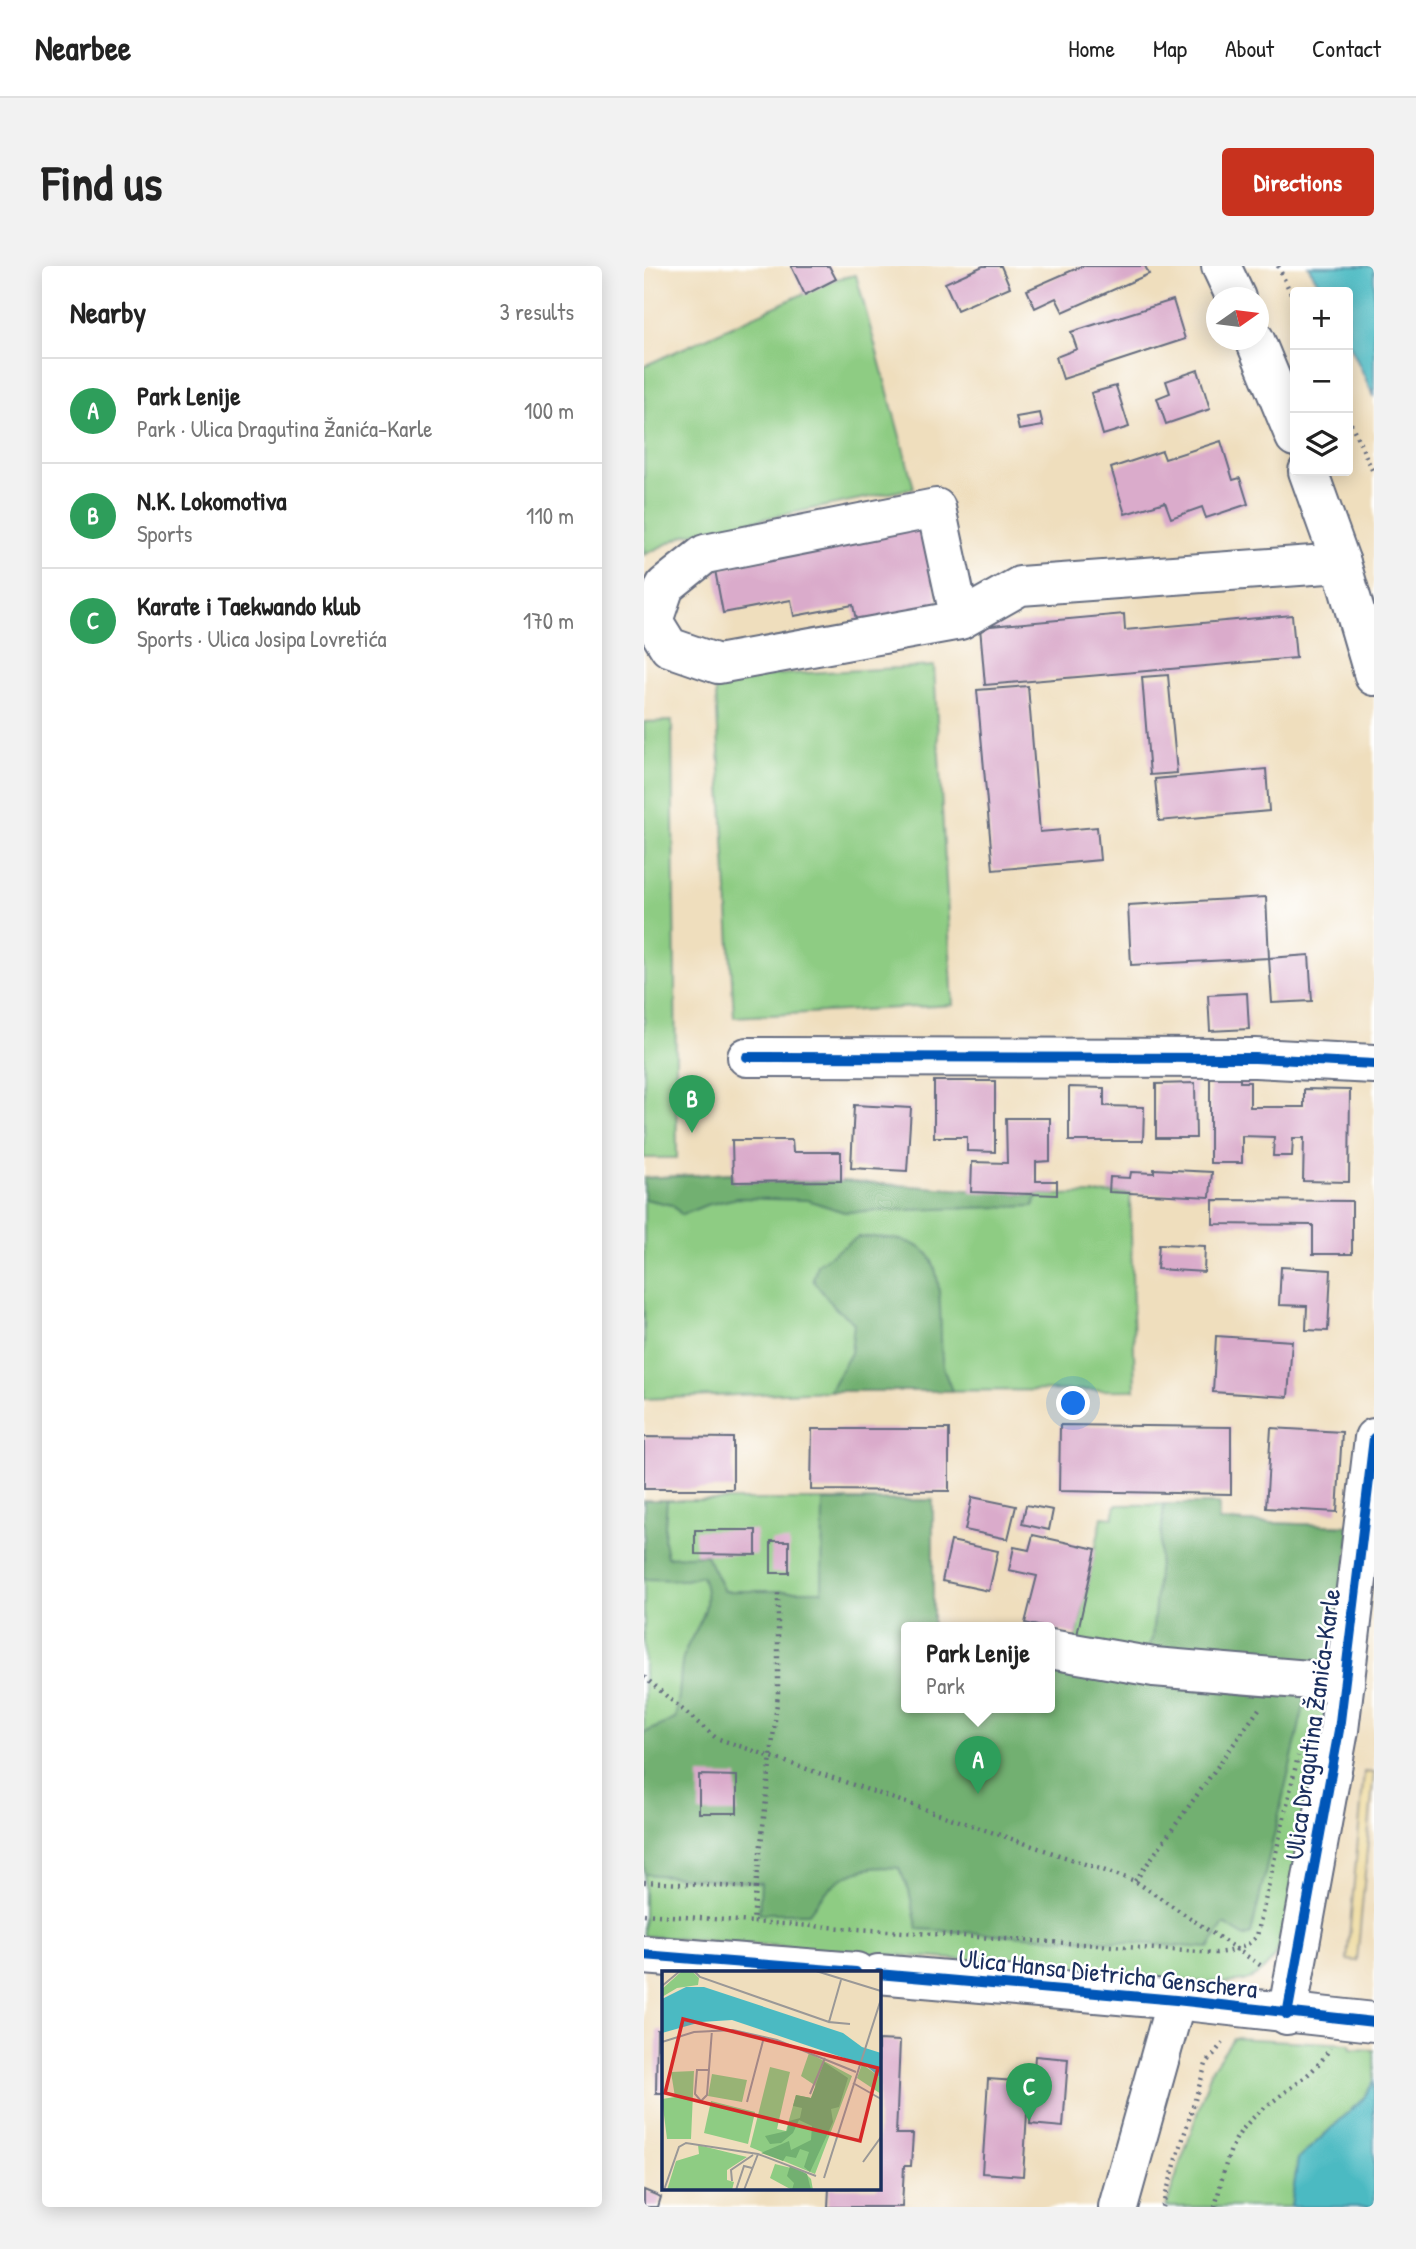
<!DOCTYPE html>
<meta charset="utf-8">
<style>
body{margin:0;font-family:"Patrick Hand",sans-serif;background:#f2f2f2;color:#222}
.controls{position:absolute;right:21px;top:21px;display:grid;overflow:hidden;border-radius:7px;box-shadow:0 4px 18px #0003}
.controls button{width:63px;height:63px;display:grid;place-items:center;padding:0;border:0;border-bottom:2px solid #e0e0e0;background:#fff;color:#222;font:35px sans-serif}
.compass{position:absolute;left:562px;top:21px;width:63px;height:63px;border-radius:50%;background:#fff;box-shadow:0 4px 18px #0003;rotate:76deg}
.you{position:absolute;left:430px;top:1138px;width:24px;height:24px;margin:-18px;border:5px solid #fff;border-radius:50%;background:#1a73e8;box-shadow:0 0 0 10px #1a73e833}
.badge{display:grid;place-items:center;width:46px;height:46px;border-radius:50%;background:#c8321e;color:#fff;font-size:23px;font-weight:700}
.pin{position:absolute;translate:-50% -58px;filter:drop-shadow(0 2px 4px #0008)}
.pin::after{content:'';position:absolute;top:37px;width:24px;height:21px;background:inherit;clip-path:polygon(0 0,100% 0,50% 100%)}
.popup{position:absolute;left:257px;top:1356px;width:154px;height:91px;box-sizing:border-box;display:grid;place-content:center;border-radius:7px;background:#fff;filter:drop-shadow(0 2px 5px #0005);font-size:23px;white-space:nowrap;color:#767676}
.popup b{font-size:26px;color:#222}
.popup::after{content:'';position:absolute;left:50%;top:100%;margin-left:-14px;border:14px solid transparent;border-top-color:#fff}
.list{margin:0;padding:0;list-style:none}
h2{display:flex;justify-content:space-between;align-items:center;height:91px;margin:0;padding:0 28px;font-size:30px}
h2 small{font-size:23px;font-weight:400;color:#767676}
.list li{display:grid;grid-template-columns:46px 1fr auto;gap:21px;align-items:center;box-sizing:border-box;height:105px;padding:0 28px;border-top:2px solid #e0e0e0}
.list b{display:block;font-size:26px;white-space:nowrap}
.list p{margin:0;font-size:23px;white-space:nowrap;color:#767676}
.list em{font-size:23px;font-style:normal;color:#767676}
.icon{flex:none;width:38px;height:38px;fill:none;stroke:currentColor;stroke-width:2;stroke-linecap:round;stroke-linejoin:round}
.map{position:relative;flex:none;width:730px;height:1941px;overflow:hidden;border-radius:7px}
header{display:flex;align-items:center;gap:42px;box-sizing:border-box;height:98px;padding:0 35px;background:#fff;border-bottom:2px solid #e0e0e0}
header strong{font-size:33px}
nav{display:flex;gap:38px;margin-inline-start:auto;font-size:24px}
.intro{display:flex;align-items:center;justify-content:space-between;box-sizing:border-box;height:168px;padding:0 42px}
h1{margin:0;font-size:49px}
.button{padding:18px 32px;border-radius:7px;background:#c8321e;color:#fff;font-size:24px;font-weight:700}
main{display:flex;gap:42px;padding:0 42px}
aside{flex:1;background:#fff;border-radius:7px;box-shadow:0 4px 18px #0003}
.map>svg:first-child{display:block}
.green{fill:#8ecc83;stroke:#547e70;stroke-width:2}
.forest{fill:#72b071;stroke:#467068;stroke-width:2}
.sand{fill:#eeda9e;stroke:#84847e;stroke-width:2}
.water{fill:#4bbac2;stroke:#337490;stroke-width:2}
.building{fill:#daabcb}
.lines{fill:none;stroke-linecap:round;stroke-linejoin:round}
.minor-casing{stroke:#656c7f;stroke-width:42}
.major-casing{stroke:#656c7f;stroke-width:42}
.path{stroke:#656c7f;stroke-width:4.5;stroke-dasharray:2 5;stroke-linecap:butt}
.minor{stroke:#fff;stroke-width:38}
.major{stroke:#fff;stroke-width:38}
.cycleway-casing{stroke:#fff;stroke-width:15}
.cycleway{stroke:#0057b8;stroke-width:10}
.labels{text-anchor:middle;dominant-baseline:central;stroke-width:5;stroke-linejoin:round;paint-order:stroke}
.street-label{font-size:26px;fill:#1b2f5e;stroke:#fff}
.inset-road{fill:none;stroke:#9a9897;stroke-width:2}
.view{fill:#d62828;fill-opacity:0.15;stroke:#d62828;stroke-width:3.5}
.inset-edge{fill:none;stroke:#1b2f5e;stroke-width:3.5}
</style>
<header>
<strong>Nearbee</strong>
<nav><a>Home</a><a>Map</a><a>About</a><a>Contact</a></nav>
</header>
<div class="intro"><h1>Find us</h1><a class="button">Directions</a></div>
<main>
<aside>
<h2>Nearby<small>3 results</small></h2>
<ul class="list">
<li><span class="badge" style="background:#2e9e5b">A</span><div><b>Park Lenije</b><p>Park · Ulica Dragutina Žanića-Karle</p></div><em>100 m</em></li>
<li><span class="badge" style="background:#2e9e5b">B</span><div><b>N.K. Lokomotiva</b><p>Sports</p></div><em>110 m</em></li>
<li><span class="badge" style="background:#2e9e5b">C</span><div><b>Karate i Taekwando klub</b><p>Sports · Ulica Josipa Lovretića</p></div><em>170 m</em></li>
</ul>
</aside>
<div class="map">
<svg width="730" height="1941" viewBox="0 0 730 1941">
<rect width="100%" height="100%" fill="#fff"/>
<filter id="ink" filterUnits="userSpaceOnUse"><feTurbulence type="fractalNoise" baseFrequency=".0143" numOctaves="2"/><feDisplacementMap in="SourceGraphic" scale="14" xChannelSelector="R" yChannelSelector="G"/><feConvolveMatrix kernelMatrix="1 2 1 2 8 2 1 2 1" color-interpolation-filters="sRGB"/></filter>
<filter id="wash" filterUnits="userSpaceOnUse"><feTurbulence type="fractalNoise" baseFrequency=".00686" numOctaves="4" result="noise"/><feDisplacementMap in="SourceGraphic" scale="28" xChannelSelector="R" yChannelSelector="G"/><feGaussianBlur stdDeviation="1.57" result="paint"/><feColorMatrix in="noise" values="0 0 0 0 0 0 0 0 0 0 0 0 0 0 0 0 0 1.4 0 .05"/><feComposite in="paint" operator="in"/></filter>
<g filter="url(#wash)">
<rect width="100%" height="100%" fill="#efdebd"/>
<!-- green -->
<g class="green">
<polygon points="212,9 270,222 41,269 0,289 0,100 192,13"/>
<polygon points="290,400 309,739 90,751 71,412"/>
<polygon points="28,455 33,892 0,892 0,456"/>
<polygon points="88,907 89,916 197,915 327,926 413,929 486,927 491,1124 185,1125 0,1133 0,912"/>
<path d="M0 1234H289V1362H262V1442H406L433 1369 458 1251 469 1252 472 1239 575 1238V1255L707 1260 684 1447 636 1681C626 1699 614 1714 593 1716 541 1720 486 1705 434 1702 289 1692 145 1682 0 1670Z"/>
<polygon points="589,1772 706,1778 707,1783 730,1784 730,1815 719,1833 654,1893 647,1941 522,1941 568,1803"/>
</g>
<!-- forest -->
<g class="forest">
<polygon points="88,907 89,916 197,915 393,929 390,940 200,946 163,934 94,932 62,939 38,949 28,939 0,933 0,912"/>
<path d="M214 971C236 971 262 970 281 985 302 1002 294 1072 299 1100 301 1108 305 1117 308 1125H185L207 1087 210 1057 190 1041 169 1014 173 998Z"/>
<path d="M0 1234H23L20 1274 23 1291 62 1289 80 1325H178L179 1235 289 1234V1362H262V1442H406V1400L664 1423 607 1668 601 1671 580 1658 565 1682 274 1663 265 1625 255 1602C211 1597 189 1613 165 1647H115L117 1617 0 1608V1467L31 1453C35 1436 36 1421 37 1404 40 1365 74 1355 58 1310L41 1314 0 1313Z"/>
<polygon points="520,1238 575,1238 575,1255 707,1260 690,1401 502,1386 508,1373"/>
</g>
<!-- sand -->
<polygon class="sand" points="720,1506 730,1507 713,1695 703,1694"/>
<!-- water -->
<g class="water">
<polygon points="664,0 730,0 730,131 704,75 704,26 680,26"/>
<polygon points="730,1815 730,1941 647,1941 654,1893 719,1833"/>
</g>
<g id="blocks">
<!-- building -->
<g class="building">
<polygon points="147,0 185,0 192,13 161,29"/>
<polygon points="339,0 357,0 366,21 313,44 301,17"/>
<polygon points="438,0 501,0 505,8 419,46 412,32 391,42 383,24"/>
<polygon points="529,34 541,73 419,113 412,91 433,83 427,66"/>
<polygon points="554,104 566,143 522,158 513,132 526,127 522,115"/>
<polygon points="472,120 485,161 459,169 447,127"/>
<polygon points="396,147 399,160 375,164 372,151"/>
<polygon points="577,175 589,214 596,212 604,238 562,252 558,241 527,252 521,236 481,248 467,202 518,185 521,193"/>
<polygon points="278,254 295,344 213,359 209,339 150,350 147,334 79,347 71,304"/>
<polygon points="480,348 481,364 648,349 652,392 341,419 336,361"/>
<polygon points="524,409 533,507 506,509 498,411"/>
<polygon points="384,420 396,566 453,561 456,594 349,604 333,424"/>
<polygon points="622,503 625,545 515,555 511,513"/>
<polygon points="622,631 625,692 487,699 484,639"/>
<polygon points="665,689 668,735 628,737 625,692"/>
<polygon points="603,727 605,763 566,765 564,729"/>
<polygon points="566,800 596,801 596,816 606,816 606,841 660,841 660,823 706,824 705,916 659,915 660,872 649,872 648,890 629,890 630,871 598,870 598,897 566,897"/>
<polygon points="290,815 351,815 351,886 323,885 323,871 290,871"/>
<polygon points="551,817 552,872 512,872 512,818"/>
<polygon points="425,821 460,822 460,840 500,841 499,875 425,875"/>
<polygon points="210,839 267,842 263,905 207,902"/>
<polygon points="362,852 406,852 406,895 392,896 392,915 413,915 413,929 327,926 328,896 363,897"/>
<polygon points="88,874 148,874 149,886 197,886 197,915 89,916"/>
<polygon points="510,903 568,906 566,931 465,926 466,911 486,912 487,906 510,907"/>
<polygon points="569,934 708,935 708,988 669,988 669,959 569,958"/>
<polygon points="515,978 561,980 560,1006 513,1003"/>
<polygon points="637,1001 687,1004 684,1065 662,1064 663,1040 635,1039"/>
<polygon points="572,1070 648,1075 644,1131 569,1126"/>
<polygon points="416,1159 587,1161 587,1228 415,1225"/>
<polygon points="627,1162 698,1166 693,1246 622,1242"/>
<polygon points="168,1163 305,1163 305,1225 167,1224"/>
<polygon points="0,1171 89,1172 89,1223 0,1223"/>
<polygon points="328,1231 372,1240 364,1273 321,1264"/>
<polygon points="382,1239 409,1244 405,1264 378,1258"/>
<polygon points="51,1264 112,1264 112,1289 51,1288"/>
<polygon points="389,1269 452,1283 433,1369 381,1357 393,1310 365,1304 370,1281 385,1284"/>
<rect x="127" y="1275" width="18" height="32"/>
<polygon points="307,1275 354,1285 345,1325 298,1315"/>
<polygon points="55,1509 93,1510 93,1547 55,1547"/>
<polygon points="13,1764 19,1764 19,1827 12,1827"/>
<polygon points="234,1774 256,1775 252,1868 269,1868 267,1900 260,1900 258,1941 184,1941 185,1922 234,1922"/>
<polygon points="391,1790 424,1793 419,1861 386,1858"/>
<polygon points="344,1813 385,1816 379,1910 338,1907"/>
<polygon points="0,1924 17,1931 14,1941 0,1941"/>
</g>
</g>
</g>
<g filter="url(#ink)">
<use href="#blocks" fill-opacity="0" stroke="#656c7f" stroke-width="2"/>
<g class="lines">
<defs>
<g id="minor">
<polyline points="577,0 592,32"/>
<polyline points="611,74 651,171"/>
<polyline points="664,205 697,297 730,410"/>
<polyline points="316,354 292,242 61,288 21,320 9,355 25,381 74,398 316,354 376,320 697,297"/>
<polyline points="103,791 611,792 730,798"/>
<polyline points="406,1383 510,1401 701,1417"/>
<polyline points="643,1749 695,1464 730,1172"/>
<polyline points="474,1941 532,1734"/>
</g>
<g id="major">
<polyline points="0,1689 212,1706"/>
<polyline points="234,1708 532,1734 730,1756"/>
</g>
</defs>
<!-- minor casing -->
<use href="#minor" class="minor-casing"/>
<!-- major casing -->
<use href="#major" class="major-casing"/>
<!-- path -->
<g class="path">
<polyline points="634,0 651,36"/>
<polyline points="704,151 730,208"/>
<polyline points="0,1411 72,1472 491,1615 619,1701"/>
<polyline points="491,1615 615,1443"/>
<path d="M0 1616 112 1622 109 1656 572 1687C588 1685 602 1683 613 1670L654 1490"/>
<polyline points="112,1622 134,1428 134,1325"/>
<polyline points="0,1648 109,1656"/>
<polyline points="518,1941 562,1798 581,1774"/>
<path d="M571 1941C577 1919 581 1893 592 1873 614 1835 664 1821 686 1782"/>
</g>
<!-- minor -->
<use href="#minor" class="minor"/>
<!-- major -->
<use href="#major" class="major"/>
<defs>
<g id="cycleway">
<polyline points="103,791 611,792 730,798"/>
<polyline points="0,1689 212,1706"/>
<polyline points="234,1708 532,1734 730,1756"/>
<polyline points="643,1749 695,1464 730,1172"/>
</g>
</defs>
<!-- cycleway casing -->
<use href="#cycleway" class="cycleway-casing"/>
<!-- cycleway -->
<use href="#cycleway" class="cycleway"/>
</g>
</g>
<g class="labels">
<!-- street labels -->
<g class="street-label">
<text transform="translate(668 1458) rotate(-82)">Ulica Dragutina Žanića-Karle</text>
<text transform="translate(464 1707) rotate(6)">Ulica Hansa Dietricha Genschera</text>
</g>
</g>
<!-- overview -->
<g transform="translate(18 1705)">
<rect width="219" height="219" fill="#efdebd"/>
<path d="M20 0H30L37 7 36 14 15 17 0 26V18ZM147 82 190 105 153 203 88 176 108 96 128 101 115 158 124 160 134 124 149 127 154 115 139 105ZM200 93 219 107V123L195 107ZM32 100 29 168H5L0 128 13 126 9 101ZM50 103 85 109 80 131 46 125ZM49 130 93 141 86 173 42 162ZM36 174 85 186 65 199V209L72 211 70 219H5L14 190 37 183ZM113 193 141 200 149 208 151 219H130L108 207Z" fill="#8ecc83"/>
<path d="M162 91 186 107 177 136 169 138 171 151 148 201 142 196 147 181 138 178 134 187 124 185 121 190 99 182 127 170 129 179 149 169 150 155 137 149 131 162 119 172 108 173 103 165 125 160 127 150 138 147 140 137 131 135 134 124 149 127ZM128 195 145 203 149 219H130L132 212 125 205Z" fill="#72b071"/>
<path d="M24 16H42L181 62 200 76 219 82V107L203 94 70 49 39 51 0 62V28Z" fill="#4bbac2"/>
<path class="inset-road" d="M32 0 38 6 167 51M154 0 219 20M179 9 167 51 188 53M0 15 18 0M0 71 32 61 71 59 115 69 194 101M46 99H35L33 123 39 130 45 124 50 59M191 112 219 128M148 123 163 87M85 131 102 66M201 191 219 166M162 207 219 28M70 210 69 199 91 184M2 219 17 176 24 172 96 183 154 205M74 219 82 195 90 197M82 219 96 183"/>
<path class="view" d="M21 48 216 97 198 170 3 122Z"/>
<rect width="219" height="219" class="inset-edge"/>
</g>
</svg>
<div class="controls">
<button>+</button>
<button>−</button>
<button><svg class="icon" aria-label="layers" viewBox="0 0 24 24"><path d="M12 4l9 5-9 5-9-5zM3 14l9 5 9-5"/></svg></button>
</div>
<svg class="compass" viewBox="-18 -18 36 36"><path d="M0-13l5 13h-10z" fill="#e53935"/><path d="M0 13l5-13h-10z" fill="#767676"/></svg>
<div class="you"></div>
<div class="pin badge" style="left:334px;top:1528px;background:#2e9e5b">A</div>
<div class="popup"><b>Park Lenije</b>Park</div>
<div class="pin badge" style="left:48px;top:867px;background:#2e9e5b">B</div>
<div class="pin badge" style="left:385px;top:1855px;background:#2e9e5b">C</div>
</div>
</main>
